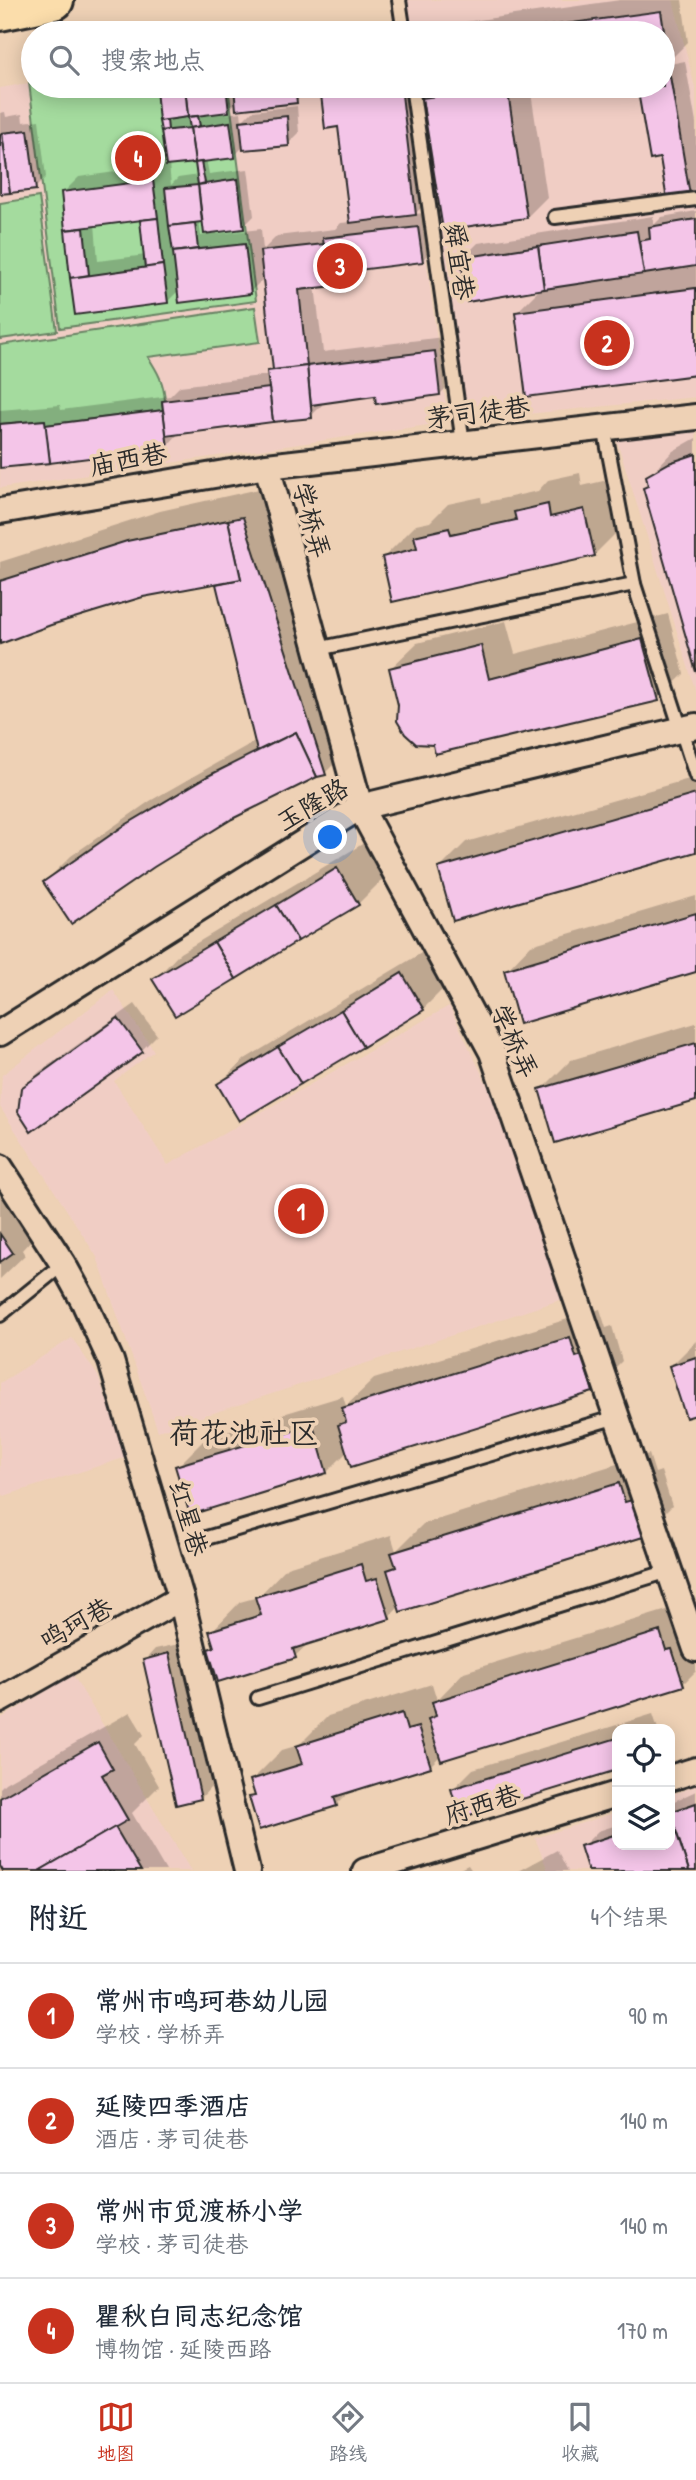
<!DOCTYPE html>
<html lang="zh">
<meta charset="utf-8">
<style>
body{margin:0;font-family:"Patrick Hand","LXGW WenKai TC",sans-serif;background:#f6f6f7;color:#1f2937}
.controls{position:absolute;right:21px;bottom:21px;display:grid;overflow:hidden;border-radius:14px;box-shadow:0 4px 18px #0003}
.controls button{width:63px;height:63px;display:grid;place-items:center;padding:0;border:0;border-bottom:2px solid #e0e1e3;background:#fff;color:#1f2937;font:35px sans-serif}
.you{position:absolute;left:331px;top:838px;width:24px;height:24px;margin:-18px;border:5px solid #fff;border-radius:50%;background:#1a73e8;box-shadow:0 0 0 10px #1a73e833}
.badge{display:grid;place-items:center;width:46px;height:46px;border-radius:50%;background:#c8321e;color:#fff;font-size:23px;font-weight:700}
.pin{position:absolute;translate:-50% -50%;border:4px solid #fff;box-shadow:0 2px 7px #0006}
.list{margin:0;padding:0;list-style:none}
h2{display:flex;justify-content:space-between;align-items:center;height:91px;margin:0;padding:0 28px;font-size:30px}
h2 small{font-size:23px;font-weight:400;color:#747a83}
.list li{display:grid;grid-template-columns:46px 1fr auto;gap:21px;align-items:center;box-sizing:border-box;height:105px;padding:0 28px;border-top:2px solid #e0e1e3}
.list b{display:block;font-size:26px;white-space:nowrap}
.list p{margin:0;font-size:23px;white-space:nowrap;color:#747a83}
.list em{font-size:23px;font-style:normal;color:#747a83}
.icon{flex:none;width:38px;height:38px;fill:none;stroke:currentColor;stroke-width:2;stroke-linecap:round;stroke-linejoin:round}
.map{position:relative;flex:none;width:696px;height:1871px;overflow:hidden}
.search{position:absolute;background:#fff;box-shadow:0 4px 18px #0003;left:21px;right:21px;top:21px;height:77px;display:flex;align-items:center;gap:18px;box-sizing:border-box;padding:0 24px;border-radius:38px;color:#747a83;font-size:26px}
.sheet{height:511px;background:#fff}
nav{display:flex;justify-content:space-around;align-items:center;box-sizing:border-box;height:98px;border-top:2px solid #e0e1e3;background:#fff;font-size:19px;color:#747a83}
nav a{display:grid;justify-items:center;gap:4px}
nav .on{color:#c8321e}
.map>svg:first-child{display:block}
.built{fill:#f0cdc4}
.green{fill:#a4db9e;stroke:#688364;stroke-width:2}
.shadow{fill:#0003;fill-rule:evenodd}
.building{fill:#f4c5e8;stroke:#2b2b2b;stroke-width:2}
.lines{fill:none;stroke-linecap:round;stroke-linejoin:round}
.service-casing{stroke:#2b2b2b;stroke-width:18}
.minor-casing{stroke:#2b2b2b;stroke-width:30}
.primary-casing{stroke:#2b2b2b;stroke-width:44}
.service{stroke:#eed1b5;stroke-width:12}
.minor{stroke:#eed1b5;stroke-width:24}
.primary{stroke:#fbddab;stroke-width:38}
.labels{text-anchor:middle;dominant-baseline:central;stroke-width:7;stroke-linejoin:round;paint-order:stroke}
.street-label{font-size:26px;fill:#2b2b2b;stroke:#eed1b5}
.quarter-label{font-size:30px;fill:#2b2b2b;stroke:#eed1b5}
</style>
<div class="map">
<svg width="696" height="1871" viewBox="0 0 696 1871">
<rect width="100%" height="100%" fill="#eed1b5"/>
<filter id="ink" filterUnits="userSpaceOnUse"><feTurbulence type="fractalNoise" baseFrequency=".0143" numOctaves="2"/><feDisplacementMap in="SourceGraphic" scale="14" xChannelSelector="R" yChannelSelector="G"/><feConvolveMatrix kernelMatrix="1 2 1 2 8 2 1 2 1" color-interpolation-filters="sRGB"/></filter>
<g filter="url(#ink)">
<!-- built -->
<g class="built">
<polygon points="407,0 673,0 696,91 696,397 467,420 419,86 663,86 663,33 411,33"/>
<polygon points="29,83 61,328 256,300 228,86 403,86 448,422 0,488 0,88"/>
<polygon points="696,431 696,692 616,438"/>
<polygon points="113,990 154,1051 114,1081 168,1165 449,1006 503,1118 566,1298 158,1431 97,1257 0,1107 2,1075"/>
<polygon points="72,1338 98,1376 127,1457 4,1496 0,1489 0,1383"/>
<polygon points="73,1675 191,1871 0,1871 0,1719"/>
<polygon points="696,1786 696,1871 548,1871 535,1838 617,1812 617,1845 670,1845 670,1795"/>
</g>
<!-- green -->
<g class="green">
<polygon points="29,83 33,83 33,86 228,86 256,301 60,328"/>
<polygon points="39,197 57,331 0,339 0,203"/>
<path d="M255 307 260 342 148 357C158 372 164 383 165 401L162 402 163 410 45 425 44 420 0 424V345Z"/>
</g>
<!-- shadow -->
<g class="shadow">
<polygon points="620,0 682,0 688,42 665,65 685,61 696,123 696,187 690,194 661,156 651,158 639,86 663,86 663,33 429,33 436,26"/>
<path d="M161 86H306L307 90 296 101H237L225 114 241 112 242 121 252 111 297 106 299 133 288 144 244 146 234 156 206 159 209 174 248 169 254 216 243 227 217 230V234L261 229 263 250 277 236 335 229 341 223 351 222 340 125 327 127 322 86H530L547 197 527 217 438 190 415 214 433 212 438 245 422 260 357 269 342 283 315 286 323 352 451 336 456 378 440 394H376L322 401V405L311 416 180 432 167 446 0 466V410L60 405 61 410 170 396 180 386 269 375V372L274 366 264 278 250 292 179 290 167 302 77 313 63 193 79 177 167 165 163 131 165 129H162L157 90ZM200 160 199 175 178 178 171 185 169 164ZM142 218 146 255 98 261 95 224ZM204 220 206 235 201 236 199 221Z"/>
<polygon points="5,112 6,117 22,114 23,122 39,120 46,177 35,188 0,193 0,113"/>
<polygon points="696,211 696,373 517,312 541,288 462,259 478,243 653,216 654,225 662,217"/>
<polygon points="696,438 696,665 645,489 650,484 648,477 673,451"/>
<polygon points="580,473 582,486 616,478 626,523 594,555 384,557 416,525 430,522 448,504 481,497 482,503 538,491 548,480"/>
<polygon points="259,489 345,753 325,773 231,817 153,866 45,882 71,856 150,801 257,740 218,584 222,581 143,596 50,623 0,642 0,562 160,511"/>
<polygon points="668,614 684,674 658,699 435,744 400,705 391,668 417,643 506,621 515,654"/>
<polygon points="696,777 696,850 440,868 466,842"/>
<polygon points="364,843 384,878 358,904 155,979 180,953"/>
<polygon points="696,896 696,970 506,971 531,945"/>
<polygon points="428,949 449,983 423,1009 219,1084 245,1059"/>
<polygon points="135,1004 157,1035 141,1051 23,1089 39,1072"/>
<polygon points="696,1023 696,1100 541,1090 571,1060"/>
<polygon points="19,1182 33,1238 22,1250 25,1255 0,1279 0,1195"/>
<polygon points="600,1309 606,1328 612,1326 622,1361 593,1390 348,1451 327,1472 177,1467 207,1437 343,1396 346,1406 374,1379"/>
<polygon points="696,1341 696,1413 671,1366"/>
<polygon points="649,1454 655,1473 661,1471 672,1506 642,1536 400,1606 389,1617 310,1642 295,1656 210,1649 215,1644 211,1632 240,1602 258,1597 287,1567 391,1535 396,1551 423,1524"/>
<polygon points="690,1603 696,1622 696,1671 683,1684 441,1755 430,1766 351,1790 336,1805 251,1798 256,1793 252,1780 282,1750 299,1745 328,1716 432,1684 437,1700 464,1672"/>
<polygon points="179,1644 211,1787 201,1798 145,1660 155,1649"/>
<polygon points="130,1712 144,1735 135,1744 159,1786 132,1813 166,1871 0,1871 0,1788 5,1783"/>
<polygon points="653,1714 658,1729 617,1729 617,1768 461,1816 453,1789 473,1769"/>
<polygon points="696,1791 696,1871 590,1871 582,1847 598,1831 617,1825 617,1845 670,1845 670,1803"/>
<polygon points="557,1850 568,1871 518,1871"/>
<polygon points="468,1865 472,1871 456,1871"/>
</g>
<!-- building -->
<g class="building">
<polygon points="661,11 669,64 663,64 663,33 499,33"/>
<polygon points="670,76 690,195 667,200 660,158 650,160 637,86 663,86 663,77"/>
<polygon points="185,86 226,86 229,112 188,117"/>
<polygon points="185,86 188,117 159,121 156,89"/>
<polygon points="234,86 295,86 297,103 236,110"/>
<polygon points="320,86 401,86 416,215 350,223 338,127 325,129"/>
<polygon points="420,86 510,86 422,98"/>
<polygon points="507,86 527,218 443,230 422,98"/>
<polygon points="198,116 200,126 190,128 188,117"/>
<polygon points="287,116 289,146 243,150 240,121"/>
<polygon points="167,120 168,130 161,131 159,121"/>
<polygon points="230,122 235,158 195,163 190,128"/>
<polygon points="190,128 195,163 166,166 161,131"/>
<polygon points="28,130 36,190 10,193 2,133"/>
<polygon points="2,133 10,193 0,194 0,134"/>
<polygon points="201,162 205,183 198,185 195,163"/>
<polygon points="238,179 244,229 204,234 198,185"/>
<polygon points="153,180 158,218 65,230 61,192"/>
<polygon points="198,185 202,222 169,226 165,188"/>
<polygon points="158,218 163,265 145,268 140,220"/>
<polygon points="696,219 696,266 644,274 639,241 650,239 649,227"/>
<polygon points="195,223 198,249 173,252 169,226"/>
<polygon points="418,227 423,262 327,274 323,238"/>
<polygon points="84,228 89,275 70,278 65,230"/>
<polygon points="637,231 644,274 544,289 538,246"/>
<polygon points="245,244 251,294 179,303 173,252"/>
<polygon points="324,244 327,274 342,272 343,285 299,290 307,366 273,370 260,251"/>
<polygon points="538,246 544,289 467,302 461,258"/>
<polygon points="163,265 168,303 75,315 70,278"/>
<polygon points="696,288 696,375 526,397 515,312"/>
<polygon points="435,351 440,395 376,404 375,396 311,405 307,366"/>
<polygon points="307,366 312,418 273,422 267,371"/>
<polygon points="269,388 273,422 166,436 162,401"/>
<polygon points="163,410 168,448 50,463 45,425"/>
<polygon points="45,420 50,463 0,468 0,424"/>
<polygon points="696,454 696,672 643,488 648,486 646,476 669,463"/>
<polygon points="548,504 550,517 584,509 595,556 392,602 382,557 417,548 414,536 449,528 451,534 516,520 514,512"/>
<polygon points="243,517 326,775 317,777 296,732 257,751 216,584 241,579 228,520"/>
<polygon points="228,520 241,579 143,597 51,625 0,644 0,581 127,541"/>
<polygon points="642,639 659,701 435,754 433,745 416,744 405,734 397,721 398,705 389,668 481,645 489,679"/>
<polygon points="296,732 317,777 232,819 154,867 71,924 43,882 122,827 208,776"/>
<polygon points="696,794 696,852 453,921 438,868"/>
<polygon points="337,868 359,905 298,941 276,905"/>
<polygon points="276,905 298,941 236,979 214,942"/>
<polygon points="696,913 696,972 519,1024 504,970"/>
<polygon points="214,942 236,979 175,1016 152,979"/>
<polygon points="402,973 424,1010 363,1047 341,1010"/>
<polygon points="341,1010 363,1047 301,1084 278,1047"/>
<polygon points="118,1018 143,1052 31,1132 18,1112 21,1088"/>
<polygon points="696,1043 696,1101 555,1143 539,1089"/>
<polygon points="278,1047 301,1084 239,1121 217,1084"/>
<polygon points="0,1234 13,1253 0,1262"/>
<polygon points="570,1337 576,1357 582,1355 593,1392 351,1467 338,1425 346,1422 342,1408"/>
<polygon points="696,1357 696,1415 686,1418 669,1366"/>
<polygon points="313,1425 327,1473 190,1515 175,1466"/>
<polygon points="619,1483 625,1502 632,1500 643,1537 400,1612 387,1570 396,1567 391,1553"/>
<polygon points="361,1564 366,1581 377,1578 390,1619 293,1649 296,1658 218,1682 208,1649 214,1647 209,1631 261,1615 255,1597"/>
<polygon points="660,1631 666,1650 672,1649 684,1686 441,1761 428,1719 436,1716 432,1702"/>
<polygon points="169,1653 201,1799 176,1805 143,1660"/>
<polygon points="402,1713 407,1730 418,1727 431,1767 334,1797 337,1806 259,1830 249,1797 255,1796 250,1780 302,1764 296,1746"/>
<polygon points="617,1738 617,1770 460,1818 451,1789"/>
<polygon points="98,1742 113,1769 102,1775 128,1820 39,1871 3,1871 0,1866 0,1798"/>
<polygon points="696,1803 696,1871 689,1871 670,1812"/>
<polygon points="670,1813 689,1871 588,1871 580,1846 617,1834 617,1845 670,1845"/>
<polygon points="115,1827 141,1871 39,1871"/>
</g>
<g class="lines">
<defs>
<g id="service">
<polyline points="399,0 404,33"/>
<polyline points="412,86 463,443"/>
<polyline points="555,217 696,199"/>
<polyline points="604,427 634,584 696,776"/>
<polyline points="317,649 634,584"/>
<polyline points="0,1315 63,1264"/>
<polyline points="196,1541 617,1417"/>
<polyline points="258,1698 669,1571"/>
</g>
<g id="minor">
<polyline points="267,466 360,807 492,1052 696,1649"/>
<polyline points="0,511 267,466 696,417"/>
<polyline points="0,1033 360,807 696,726"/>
<polyline points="0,1167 63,1264 84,1302 111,1361 181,1598 247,1871"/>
<polyline points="0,1700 181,1598"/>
<polyline points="670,1778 696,1770"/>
<polyline points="365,1871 617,1794"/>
</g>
<polyline id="primary" points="0,11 54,0"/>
</defs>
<!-- service casing -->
<use href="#service" class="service-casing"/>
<!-- minor casing -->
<use href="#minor" class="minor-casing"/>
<!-- primary casing -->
<use href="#primary" class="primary-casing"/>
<!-- service -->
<use href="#service" class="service"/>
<!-- minor -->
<use href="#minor" class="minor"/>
<!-- primary -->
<use href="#primary" class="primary"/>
</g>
</g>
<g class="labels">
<!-- street labels -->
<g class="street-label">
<text transform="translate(460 261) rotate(82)">舜宜巷</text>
<text transform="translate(478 412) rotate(-7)">茅司徒巷</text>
<text transform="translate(128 459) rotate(-10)">庙西巷</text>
<text transform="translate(312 520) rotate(75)">学桥弄</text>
<text transform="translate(312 804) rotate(-30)">玉隆路</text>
<text transform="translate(515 1041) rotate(66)">学桥弄</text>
<text transform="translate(189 1518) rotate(74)">红星巷</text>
<text transform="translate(76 1623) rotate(-29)">鸣珂巷</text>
<text transform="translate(482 1804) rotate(-17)">府西巷</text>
</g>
<!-- quarter labels -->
<g class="quarter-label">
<text x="244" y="1432">荷花池社区</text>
</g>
</g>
</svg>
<div class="controls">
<button><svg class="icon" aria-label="locate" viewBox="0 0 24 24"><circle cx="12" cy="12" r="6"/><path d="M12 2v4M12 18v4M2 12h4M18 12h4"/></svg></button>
<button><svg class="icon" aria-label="layers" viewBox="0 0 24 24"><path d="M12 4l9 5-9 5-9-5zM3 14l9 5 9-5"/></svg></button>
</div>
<div class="you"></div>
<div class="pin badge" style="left:301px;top:1211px">1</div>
<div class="pin badge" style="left:607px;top:343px">2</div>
<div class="pin badge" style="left:340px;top:266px">3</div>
<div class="pin badge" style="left:138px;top:158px">4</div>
<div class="search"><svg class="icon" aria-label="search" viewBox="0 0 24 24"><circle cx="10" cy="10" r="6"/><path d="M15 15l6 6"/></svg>搜索地点</div>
</div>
<section class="sheet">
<h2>附近<small>4个结果</small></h2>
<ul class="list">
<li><span class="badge">1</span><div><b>常州市鸣珂巷幼儿园</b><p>学校 · 学桥弄</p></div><em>90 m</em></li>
<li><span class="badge">2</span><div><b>延陵四季酒店</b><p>酒店 · 茅司徒巷</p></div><em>140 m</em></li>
<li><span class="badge">3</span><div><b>常州市觅渡桥小学</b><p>学校 · 茅司徒巷</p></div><em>140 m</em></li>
<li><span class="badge">4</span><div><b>瞿秋白同志纪念馆</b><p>博物馆 · 延陵西路</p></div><em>170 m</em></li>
</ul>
</section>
<nav>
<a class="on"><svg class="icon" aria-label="map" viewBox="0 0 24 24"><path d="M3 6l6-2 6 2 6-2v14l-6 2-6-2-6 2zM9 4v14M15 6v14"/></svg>地图</a>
<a><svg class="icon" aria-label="directions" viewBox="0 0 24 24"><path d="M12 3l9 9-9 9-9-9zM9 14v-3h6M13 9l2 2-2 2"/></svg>路线</a>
<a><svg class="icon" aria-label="saved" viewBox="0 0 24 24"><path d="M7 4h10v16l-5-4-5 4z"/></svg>收藏</a>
</nav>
